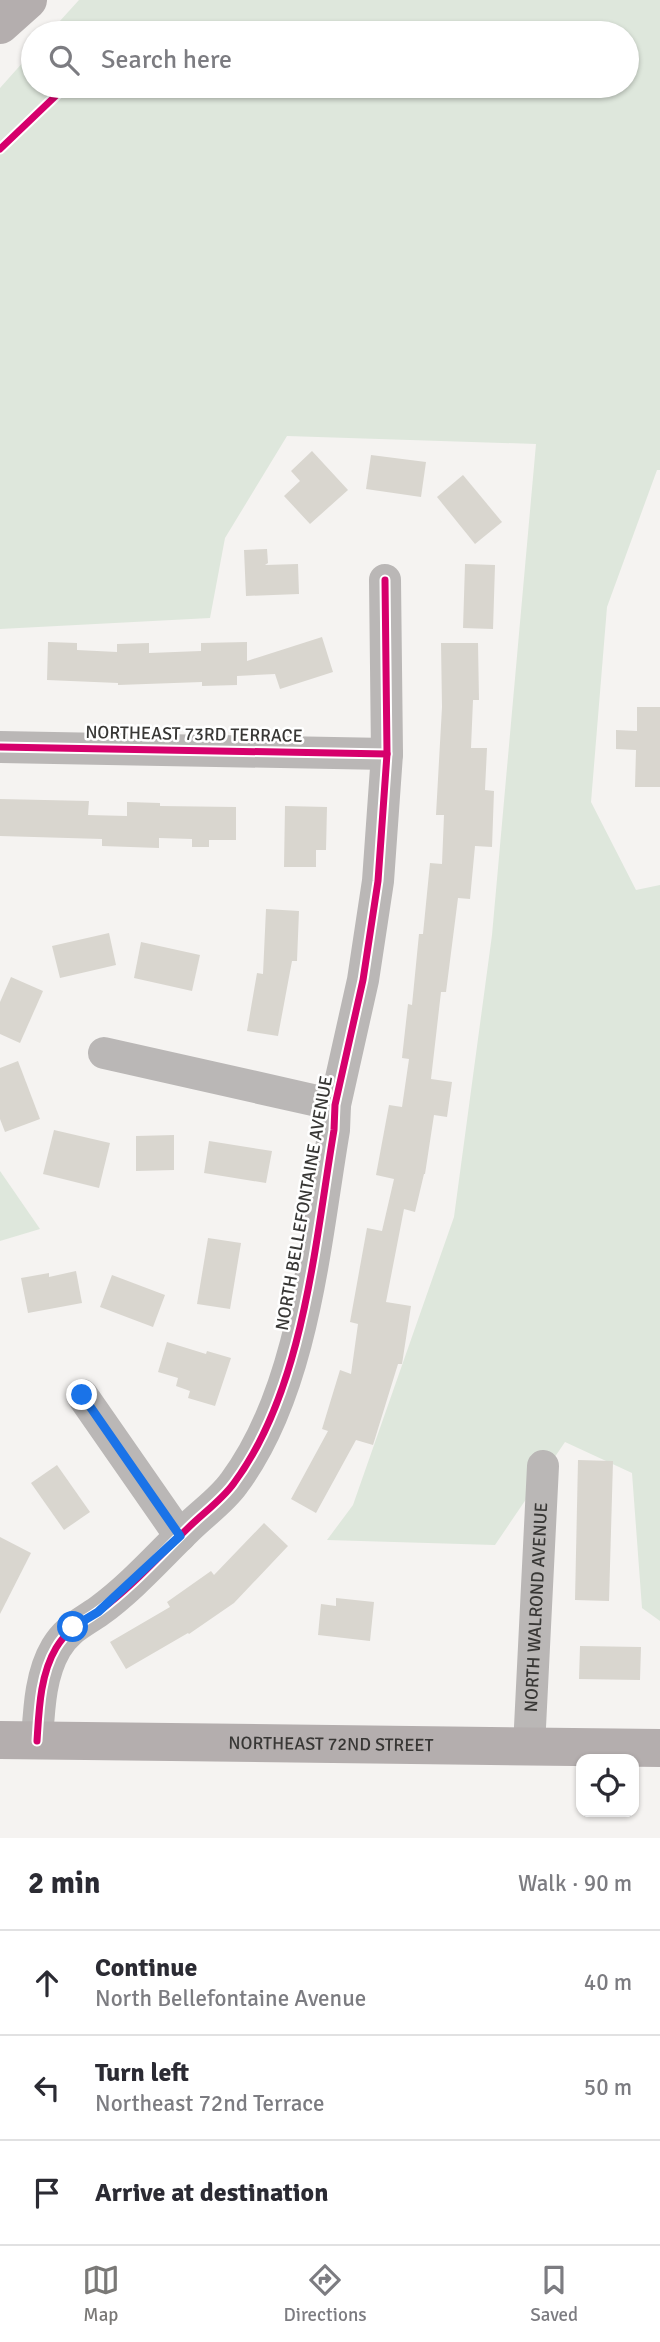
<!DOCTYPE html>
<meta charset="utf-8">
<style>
body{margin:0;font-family:Signika,sans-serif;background:#f7f7f7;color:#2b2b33}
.controls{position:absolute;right:21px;bottom:21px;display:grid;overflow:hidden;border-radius:14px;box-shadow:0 2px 5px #0004}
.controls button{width:63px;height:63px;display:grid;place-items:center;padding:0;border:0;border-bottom:2px solid #e1e1e2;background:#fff;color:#2b2b33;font:35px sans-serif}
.stop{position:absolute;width:21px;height:21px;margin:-16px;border:5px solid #1a73e8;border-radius:50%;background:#fff}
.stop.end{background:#1a73e8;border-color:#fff;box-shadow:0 2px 7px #0008}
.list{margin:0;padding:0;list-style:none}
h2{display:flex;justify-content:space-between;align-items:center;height:91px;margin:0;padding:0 28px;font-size:30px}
h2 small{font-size:23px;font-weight:400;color:#7c7c81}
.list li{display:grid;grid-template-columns:46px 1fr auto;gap:21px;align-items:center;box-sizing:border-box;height:105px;padding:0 28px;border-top:2px solid #e1e1e2}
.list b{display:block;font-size:26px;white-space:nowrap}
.list p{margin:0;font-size:23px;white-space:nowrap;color:#7c7c81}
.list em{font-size:23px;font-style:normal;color:#7c7c81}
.icon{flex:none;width:38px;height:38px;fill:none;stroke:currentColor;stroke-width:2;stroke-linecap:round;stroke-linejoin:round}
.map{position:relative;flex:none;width:660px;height:1838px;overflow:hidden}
.search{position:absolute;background:#fff;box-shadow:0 2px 5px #0004;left:21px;right:21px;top:21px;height:77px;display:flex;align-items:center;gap:18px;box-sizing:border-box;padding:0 24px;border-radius:38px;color:#7c7c81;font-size:26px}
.sheet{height:406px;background:#fff}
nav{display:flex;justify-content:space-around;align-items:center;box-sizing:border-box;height:98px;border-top:2px solid #e1e1e2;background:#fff;font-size:19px;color:#7c7c81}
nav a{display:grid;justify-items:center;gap:4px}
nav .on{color:#7a7977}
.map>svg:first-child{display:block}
.green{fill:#dee7dc}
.building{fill:#d9d6cf}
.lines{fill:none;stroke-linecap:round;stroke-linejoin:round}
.minor{stroke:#bab7b6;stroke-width:32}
.major{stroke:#b4aeae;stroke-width:38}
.cycleway-casing{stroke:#fff;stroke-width:11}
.cycleway{stroke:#d6006c;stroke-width:7}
.route{stroke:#1a73e8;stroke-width:9}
.labels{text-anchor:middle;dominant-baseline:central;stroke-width:5;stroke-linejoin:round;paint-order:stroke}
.street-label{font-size:18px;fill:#383735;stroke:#fff}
</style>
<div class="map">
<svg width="660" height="1838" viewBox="0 0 660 1838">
<rect width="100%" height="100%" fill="#f5f3f1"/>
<!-- green -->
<g class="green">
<polygon points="79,0 660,0 660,470 657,470 607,607 591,802 636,890 660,885 660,1621 642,1608 632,1473 565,1442 495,1545 327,1540 353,1505 454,1217 492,935 536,444 287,436 225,538 210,618 0,629 0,88 33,51 33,86 627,86 627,33 49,33"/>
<polygon points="0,1171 40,1229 0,1241"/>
</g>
<!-- building -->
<g class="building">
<polygon points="312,451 348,490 310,524 284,496 300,481 291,471"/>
<polygon points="371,455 426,462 421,497 366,489"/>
<polygon points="463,475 502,522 475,544 437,497"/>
<polygon points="267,549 268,563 265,565 298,564 299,594 246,596 244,550"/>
<polygon points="465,564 495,565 493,629 463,628"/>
<polygon points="322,637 333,672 280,689 275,674 237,676 237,685 202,686 202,682 118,685 118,683 47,680 48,642 77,643 77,650 117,652 117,644 149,643 149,653 201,651 201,643 247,642 247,661"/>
<polygon points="441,643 478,643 479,700 473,700 471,748 487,748 485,790 494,791 492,847 475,846 470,899 458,898 446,992 441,992 431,1079 452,1082 447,1117 434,1115 425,1174 424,1174 415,1212 404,1209 386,1302 411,1306 402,1364 398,1364 373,1445 356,1440 316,1513 291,1499 328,1431 322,1429 340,1370 351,1374 358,1324 350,1322 367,1228 382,1231 394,1179 376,1175 389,1105 402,1107 409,1059 402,1058 408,1004 412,1005 419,934 423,934 430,863 442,864 444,815 436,815 442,707"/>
<polygon points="637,707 660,707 660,787 635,787 636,750 616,749 616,730 637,731"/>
<polygon points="0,799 89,801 88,815 127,816 127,802 160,803 160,806 236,807 236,840 209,840 209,847 192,847 192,839 159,838 159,848 102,846 102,839 0,836"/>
<polygon points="285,806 327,807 326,850 316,850 316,867 284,867"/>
<polygon points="266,909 299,911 297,961 292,961 278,1036 247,1031 257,973 263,974"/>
<polygon points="109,933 116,965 60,978 52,946"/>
<polygon points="141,942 200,955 192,991 134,978"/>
<polygon points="11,977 43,991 20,1043 0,1034 0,1002"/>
<polygon points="18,1061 40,1119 5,1132 0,1119 0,1068"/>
<polygon points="54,1130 110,1143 99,1188 43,1174"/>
<polygon points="174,1135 174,1170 136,1171 136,1136"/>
<polygon points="209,1141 272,1151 266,1183 204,1173"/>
<polygon points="208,1238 241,1243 230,1309 197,1304"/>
<polygon points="76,1271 82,1303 28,1313 21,1278 49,1273 49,1277"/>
<polygon points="112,1275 165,1295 153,1327 100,1307"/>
<polygon points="167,1342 206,1354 207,1351 231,1358 215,1406 188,1398 190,1391 176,1386 178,1378 158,1372"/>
<polygon points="578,1460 613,1461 609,1601 575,1600"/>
<polygon points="57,1465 90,1512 64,1530 31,1483"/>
<polygon points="264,1523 288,1546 234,1603 189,1634 188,1633 126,1669 110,1642 170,1607 167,1602 211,1571 214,1575"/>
<polygon points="0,1537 31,1553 0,1614"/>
<polygon points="336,1598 374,1602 370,1641 318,1635 321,1604 336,1606"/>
<polygon points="580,1646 641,1647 640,1680 579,1679"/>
</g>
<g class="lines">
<!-- minor -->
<g class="minor">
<polyline points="0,747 387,754"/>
<polyline points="104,1053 335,1105"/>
<polyline points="82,1395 180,1536"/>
<path d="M37 1741C39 1710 40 1675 56 1648 67 1629 82 1623 99 1611 132 1587 160 1555 188 1528 203 1513 222 1500 234 1483 304 1389 315 1242 334 1130L335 1105 363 980 378 881 387 754 385 580"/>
<path id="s1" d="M529 1747 543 1466"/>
</g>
<!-- major -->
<g class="major">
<polyline points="0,25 28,0"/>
<path id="s2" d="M0 1740 660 1748"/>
</g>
<defs>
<g id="cycleway">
<polyline points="0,149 66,86"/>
<polyline points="0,747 387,754"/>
<path d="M37 1741C39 1710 40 1675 56 1648 67 1629 82 1623 99 1611 132 1587 160 1555 188 1528 203 1513 222 1500 234 1483 304 1389 315 1242 334 1130L335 1105 363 980 378 881 387 754 385 580"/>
</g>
</defs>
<!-- cycleway casing -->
<use href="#cycleway" class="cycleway-casing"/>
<!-- cycleway -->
<use href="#cycleway" class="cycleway"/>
</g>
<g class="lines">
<!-- route -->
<polyline class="route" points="73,1627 98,1612 180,1536 82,1395"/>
</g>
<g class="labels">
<!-- street labels -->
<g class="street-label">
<text transform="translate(194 734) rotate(1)">NORTHEAST 73RD TERRACE</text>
<text transform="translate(304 1203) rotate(-80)">NORTH BELLEFONTAINE AVENUE</text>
<text stroke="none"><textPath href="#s1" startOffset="140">NORTH WALROND AVENUE</textPath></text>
<text stroke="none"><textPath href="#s2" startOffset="331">NORTHEAST 72ND STREET</textPath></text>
</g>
</g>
</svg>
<div class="controls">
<button><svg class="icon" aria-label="locate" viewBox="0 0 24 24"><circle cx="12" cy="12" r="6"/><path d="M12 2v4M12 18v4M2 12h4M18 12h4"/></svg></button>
</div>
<div class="stop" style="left:73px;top:1627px"></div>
<div class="stop end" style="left:82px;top:1395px"></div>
<div class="search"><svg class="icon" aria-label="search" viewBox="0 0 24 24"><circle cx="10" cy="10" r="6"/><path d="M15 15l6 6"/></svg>Search here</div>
</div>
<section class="sheet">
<h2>2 min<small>Walk · 90 m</small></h2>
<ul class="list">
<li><svg class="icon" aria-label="ahead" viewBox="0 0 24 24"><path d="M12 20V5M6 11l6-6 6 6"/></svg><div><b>Continue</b><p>North Bellefontaine Avenue</p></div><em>40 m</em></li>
<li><svg class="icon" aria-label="left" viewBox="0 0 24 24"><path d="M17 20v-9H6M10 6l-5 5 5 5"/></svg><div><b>Turn left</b><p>Northeast 72nd Terrace</p></div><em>50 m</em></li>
<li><svg class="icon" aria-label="arrive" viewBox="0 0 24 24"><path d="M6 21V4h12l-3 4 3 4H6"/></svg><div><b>Arrive at destination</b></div></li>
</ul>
</section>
<nav>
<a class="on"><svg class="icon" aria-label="map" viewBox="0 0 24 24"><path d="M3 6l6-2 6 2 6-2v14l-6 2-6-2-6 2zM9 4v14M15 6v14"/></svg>Map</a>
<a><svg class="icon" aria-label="directions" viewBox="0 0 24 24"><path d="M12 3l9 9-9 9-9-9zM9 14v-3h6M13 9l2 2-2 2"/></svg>Directions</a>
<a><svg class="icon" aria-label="saved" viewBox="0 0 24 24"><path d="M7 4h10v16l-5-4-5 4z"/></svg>Saved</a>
</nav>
